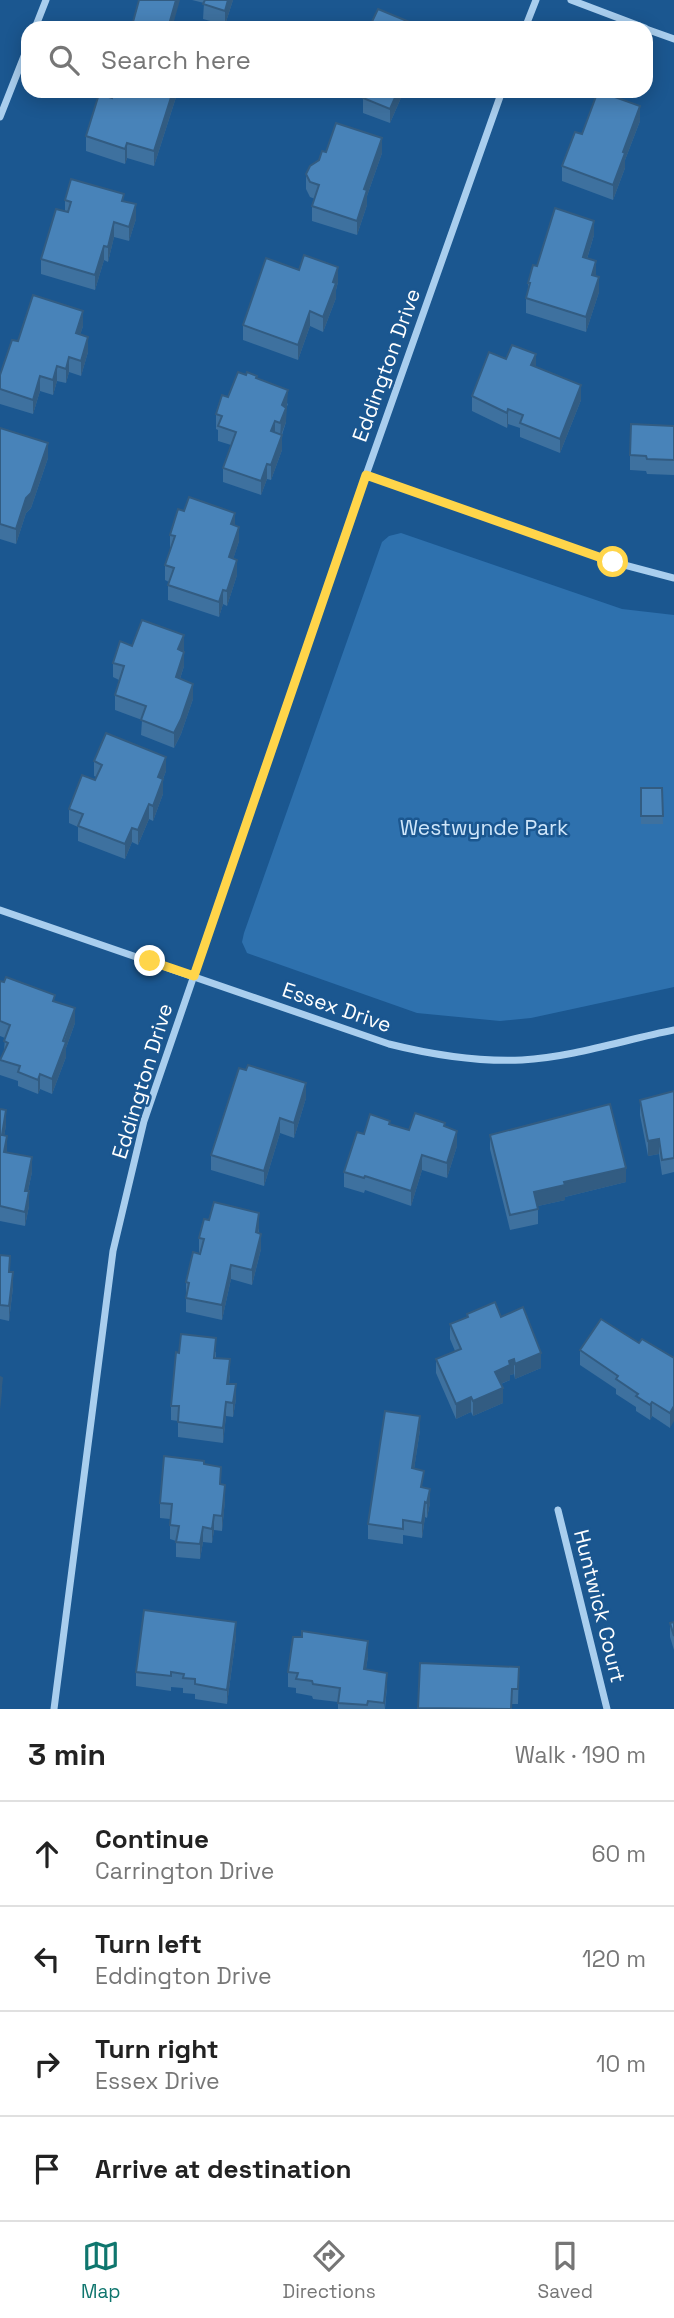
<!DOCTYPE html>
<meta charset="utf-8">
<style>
body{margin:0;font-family:"Space Grotesk",sans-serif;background:#f2f2f2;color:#222}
.stop{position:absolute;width:21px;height:21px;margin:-16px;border:5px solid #ffd54a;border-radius:50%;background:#fff}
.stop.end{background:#ffd54a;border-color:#fff;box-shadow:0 2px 7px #0008}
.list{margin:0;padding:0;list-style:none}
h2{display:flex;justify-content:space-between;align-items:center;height:91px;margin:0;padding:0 28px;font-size:30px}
h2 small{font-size:23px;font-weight:400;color:#767676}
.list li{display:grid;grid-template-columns:46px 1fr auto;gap:21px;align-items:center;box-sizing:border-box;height:105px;padding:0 28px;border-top:2px solid #e0e0e0}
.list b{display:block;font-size:26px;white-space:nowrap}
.list p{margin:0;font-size:23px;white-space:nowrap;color:#767676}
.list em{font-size:23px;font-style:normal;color:#767676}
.icon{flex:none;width:38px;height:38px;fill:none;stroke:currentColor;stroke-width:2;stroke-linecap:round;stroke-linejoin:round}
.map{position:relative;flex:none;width:674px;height:1709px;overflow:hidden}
.search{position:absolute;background:#fff;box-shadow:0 4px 18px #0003;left:21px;right:21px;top:21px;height:77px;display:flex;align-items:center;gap:18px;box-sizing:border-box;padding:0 24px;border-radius:21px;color:#767676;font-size:26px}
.sheet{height:511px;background:#fff}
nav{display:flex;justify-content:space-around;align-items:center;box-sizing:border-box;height:98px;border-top:2px solid #e0e0e0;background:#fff;font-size:19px;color:#767676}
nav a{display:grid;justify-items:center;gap:4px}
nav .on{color:#0f766e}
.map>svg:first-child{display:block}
.green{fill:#2e71ae}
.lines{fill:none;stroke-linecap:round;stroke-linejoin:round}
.street{stroke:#a9ceee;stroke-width:7}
.wall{fill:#3e719f}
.shaded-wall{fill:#325c82}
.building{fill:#4883b9;stroke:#325c82;stroke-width:2}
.route{stroke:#ffd54a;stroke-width:9}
.labels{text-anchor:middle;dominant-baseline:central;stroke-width:5;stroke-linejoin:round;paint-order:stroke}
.street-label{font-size:21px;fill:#fff;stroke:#1b5790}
.park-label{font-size:21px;fill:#cfe6fa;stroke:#1b5790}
</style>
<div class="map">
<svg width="674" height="1709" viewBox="0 0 674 1709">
<rect width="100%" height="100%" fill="#1b5790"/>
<!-- green -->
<polygon class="green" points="401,533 622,609 674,615 674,987 531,1018 500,1021 417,1013 247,953 242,942 244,933 382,542 389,536"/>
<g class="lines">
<!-- street -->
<g class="street">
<polyline points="571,0 645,28"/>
<polyline points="35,28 46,0"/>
<polyline points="525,28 536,0"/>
<polyline points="646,29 674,39"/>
<polyline points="0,117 28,46"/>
<polyline points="366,475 613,562 674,578"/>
<path d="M0 910 389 1044C433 1055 477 1062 522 1060 573 1057 624 1040 674 1030"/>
<polyline points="558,1510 607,1709"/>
<polyline points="54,1709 113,1251 144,1121 366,475 502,91"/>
</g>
</g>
<!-- wall -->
<g class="wall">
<polygon points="192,0 233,0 225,25 203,19 204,3"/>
<polygon points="133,22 172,28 133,28"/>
<polygon points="178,91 154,166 127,158 125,164 86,151 86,136 112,98 121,94"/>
<polygon points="353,91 404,91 390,123 363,113 363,97 353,93"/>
<polygon points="640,121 625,160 625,168 613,200 562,181 562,166 582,134"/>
<polygon points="326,152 382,153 367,196 367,205 357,235 312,221 312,206 315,199 310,197 306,189 306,174"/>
<polygon points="65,200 124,201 136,219 129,241 114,237 108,262 104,260 95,290 41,274 41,259 65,211"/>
<polygon points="594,235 587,259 596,276 599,292 586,332 526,313 526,298 528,292 528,283 537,266"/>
<polygon points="299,270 338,282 336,290 336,298 323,332 310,326 298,360 243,340 243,325"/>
<polygon points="83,326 80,335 88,352 81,376 69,372 66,383 57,381 53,395 40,391 33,414 0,404 0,375 18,341"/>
<polygon points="506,359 536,367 581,400 560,453 520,437 520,428 508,424 507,428 472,411 472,396"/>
<polygon points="257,378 288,404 286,409 286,422 282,435 282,450 271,480 267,479 261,495 223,482 223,468 231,445 218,441 218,430 216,429 216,414"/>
<polygon points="674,426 674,475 647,474 646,471 630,470 630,455"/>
<polygon points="0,428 48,458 31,508 26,513 16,544 0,539"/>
<polygon points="235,525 239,541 233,559 237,575 227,606 223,604 219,617 168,600 168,585 169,582 165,580 165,565 170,550 170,535"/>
<polygon points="132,646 184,650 184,666 180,679 193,699 181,734 174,748 141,735 142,720 115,710 115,695 119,680 113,677 113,663"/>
<polygon points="94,761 166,771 163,779 163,794 153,821 149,819 138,845 132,842 125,859 78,841 78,827 69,823 69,809 95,780 97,777 94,776"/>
<polygon points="641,788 662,788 663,824 641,824"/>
<polygon points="0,981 55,1002 75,1023 66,1048 66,1057 52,1094 40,1089 38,1094 18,1086 18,1081 0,1075 0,1060 4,1051 5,1038 0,1036"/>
<polygon points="674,1091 674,1172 662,1175 659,1154 648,1156 640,1115 640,1100"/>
<polygon points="306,1098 294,1138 280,1133 264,1186 211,1170 211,1155"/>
<polygon points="0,1109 6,1125 4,1136 7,1152 32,1172 28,1191 29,1206 25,1226 0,1221"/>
<polygon points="390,1124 409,1130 445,1127 457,1146 447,1178 422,1170 411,1206 365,1190 364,1193 344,1187 344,1172 364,1134"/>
<polygon points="490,1135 626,1182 565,1197 565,1200 538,1206 538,1224 510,1230 490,1149"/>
<polygon points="209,1220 259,1228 259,1233 261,1249 252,1285 231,1279 222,1320 186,1312 186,1282 200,1254 201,1253 199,1253 199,1238"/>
<polygon points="0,1255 10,1272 13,1287 9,1321 0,1319"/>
<polygon points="467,1314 501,1317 541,1368 515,1379 514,1374 510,1375 510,1380 501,1384 503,1403 473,1416 471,1412 456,1419 436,1373 436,1359 455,1351 450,1339 450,1324 467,1318"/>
<polygon points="639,1343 674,1358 670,1428 652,1416 650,1420 636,1411 636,1407 616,1394 616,1389 580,1365 580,1350"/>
<polygon points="216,1352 216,1358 230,1374 229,1384 236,1399 233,1417 226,1416 223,1443 178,1437 178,1421 171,1420 171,1406 179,1353"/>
<polygon points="420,1430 414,1469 430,1503 427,1518 425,1517 422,1538 403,1535 403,1544 368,1539 368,1524"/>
<polygon points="204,1464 221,1485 225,1500 222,1531 214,1530 212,1543 203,1542 200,1559 176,1557 176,1541 170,1539 170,1519 160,1518 160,1503"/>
<polygon points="674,1622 674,1650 670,1637 670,1623"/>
<polygon points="236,1637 227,1704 195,1699 195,1694 183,1693 183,1688 171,1687 171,1691 136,1686 136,1672"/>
<polygon points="368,1656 366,1669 387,1687 385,1709 338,1709 338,1702 313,1699 312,1696 296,1693 296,1688 288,1687 288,1672"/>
<polygon points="420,1663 519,1667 518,1704 512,1704 512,1709 418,1709"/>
</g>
<!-- shaded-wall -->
<g class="shaded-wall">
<polygon points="176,0 180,0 172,28 168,28"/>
<polygon points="228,0 233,0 225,25 225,11"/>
<polygon points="173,91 178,91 154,166 154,151"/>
<polygon points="398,91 404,91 390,123 390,109"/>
<polygon points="640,106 640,121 625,160 625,168 613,200 613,185 623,152"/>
<polygon points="382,138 382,153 367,196 367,205 357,235 357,221 364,189"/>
<polygon points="127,143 127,158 125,164 125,149"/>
<polygon points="136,204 136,219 129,241 129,227"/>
<polygon points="594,221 594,235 583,272 583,257"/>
<polygon points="114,222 114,237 108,262 108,247"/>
<polygon points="104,246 104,260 95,290 95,275"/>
<polygon points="596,261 596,276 592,275"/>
<polygon points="338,267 338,282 336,290 336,298 323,332 323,317"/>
<polygon points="599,277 599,292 586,332 586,317"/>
<polygon points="83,311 83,326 76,348 76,333"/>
<polygon points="310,311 310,326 298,360 298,345"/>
<polygon points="88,337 88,352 81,376 81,361"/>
<polygon points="536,354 536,369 531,365"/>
<polygon points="69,357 69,372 66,383 66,369"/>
<polygon points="57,366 57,381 53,395 53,380"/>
<polygon points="40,376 40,391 33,414 33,400"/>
<polygon points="581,385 581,400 560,453 560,439"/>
<polygon points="288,390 286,422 280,438 282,405"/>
<polygon points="508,409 508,424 507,428 507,413"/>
<polygon points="275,421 275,436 271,431"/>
<polygon points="282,435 282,450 271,480 271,465"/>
<polygon points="48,443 48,458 31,508 26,513 16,544 16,529 26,498"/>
<polygon points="267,464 267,479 261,495 261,481"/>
<polygon points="235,513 235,527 231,524"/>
<polygon points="239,527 239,541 229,572 229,557"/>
<polygon points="237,560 237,575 227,606 227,591"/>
<polygon points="223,590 223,604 219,617 219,602"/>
<polygon points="184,635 184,650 178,664 178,649"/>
<polygon points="184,652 184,666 176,691 176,677"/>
<polygon points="193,684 193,699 181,734 174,748 174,733"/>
<polygon points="166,757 166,771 158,792 158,777"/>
<polygon points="163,779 163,794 153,821 153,806"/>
<polygon points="149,804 149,819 138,845 138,830"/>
<polygon points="132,828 132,842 125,859 125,844"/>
<polygon points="75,1008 75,1023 66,1048 66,1057 52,1094 52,1079"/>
<polygon points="40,1074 40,1089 38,1094 38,1080"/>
<polygon points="306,1083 306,1098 294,1138 294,1123"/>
<polygon points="6,1110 6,1125 2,1150 2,1135"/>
<polygon points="280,1118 280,1133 264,1186 264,1171"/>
<polygon points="457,1131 457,1146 447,1178 447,1163"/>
<polygon points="7,1136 7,1151 4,1167 4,1152"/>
<polygon points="659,1139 659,1154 648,1156 648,1141"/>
<polygon points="422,1155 422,1170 411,1206 411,1191"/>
<polygon points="32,1157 32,1172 25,1205 25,1191"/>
<polygon points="626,1168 626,1182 565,1197 565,1200 534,1207 534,1192 564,1182"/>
<polygon points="29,1191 29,1206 25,1226 25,1212"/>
<polygon points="259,1213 259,1228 256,1246 256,1232"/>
<polygon points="261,1234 261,1249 252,1285 252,1270"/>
<polygon points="231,1265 231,1279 222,1320 222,1305"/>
<polygon points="13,1272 13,1287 9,1321 9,1306"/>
<polygon points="541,1353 541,1368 515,1379 515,1364"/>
<polygon points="230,1359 230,1374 227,1398 227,1384"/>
<polygon points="514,1359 514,1374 510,1375 510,1380 495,1386 495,1372 509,1361"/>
<polygon points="2,1378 2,1392 0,1410 0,1395"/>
<polygon points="236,1384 236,1399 233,1417 233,1403"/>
<polygon points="503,1388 503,1403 473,1416 473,1401"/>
<polygon points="471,1397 471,1412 456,1419 456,1404"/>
<polygon points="226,1402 226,1416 223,1443 223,1428"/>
<polygon points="652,1402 652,1416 650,1420 650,1405"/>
<polygon points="674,1406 674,1421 670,1428 670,1413"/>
<polygon points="420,1416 420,1430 412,1483 412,1468"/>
<polygon points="225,1485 225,1500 222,1531 222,1516"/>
<polygon points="430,1489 430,1503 427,1518 427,1503"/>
<polygon points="425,1502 425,1517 422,1538 422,1523"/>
<polygon points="214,1515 214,1530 212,1543 212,1529"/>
<polygon points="203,1527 203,1542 200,1559 200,1544"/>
<polygon points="236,1622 236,1637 227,1704 227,1690"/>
<polygon points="368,1641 368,1656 364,1684 364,1669"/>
<polygon points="387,1673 387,1687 384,1709 384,1703"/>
</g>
<!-- building -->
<g class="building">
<polygon points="139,0 176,0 168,28 152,28 133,22"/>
<polygon points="205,0 228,0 225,11 203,4"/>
<polygon points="378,9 424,28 369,28"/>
<polygon points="122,91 173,91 154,151 127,143 125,149 86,136 99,94 112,98 114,92 121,94"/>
<polygon points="366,91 398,91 390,109 363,98"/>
<polygon points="598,91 640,106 623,152 625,153 613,185 562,166 575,132 582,134"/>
<polygon points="336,123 382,138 364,189 367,190 357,221 312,206 319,185 310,182 306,174 310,166 319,160 322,151 326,152"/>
<polygon points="71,179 124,194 122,201 136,204 129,227 114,222 108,247 104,246 95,275 41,259 56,209 68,212 71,202 65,200"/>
<polygon points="555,208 594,221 583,257 596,261 592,275 599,277 586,317 526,298 530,283 528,283 533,265 537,266"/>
<polygon points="304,255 338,267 333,282 336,283 323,317 310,311 298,345 243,325 266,258 299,270"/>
<polygon points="33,295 83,311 76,333 88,337 81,361 69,357 66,369 57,366 53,380 40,376 33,400 0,389 0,375 12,340 18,341"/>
<polygon points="512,345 536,354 531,365 581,385 560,439 520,423 523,415 508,409 507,413 472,396 489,352 506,359"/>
<polygon points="238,372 246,375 247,372 257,376 256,378 288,390 282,405 286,408 280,423 275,421 271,431 282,435 271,465 267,464 261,481 223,468 236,432 218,426 222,416 216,414 222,395 228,397"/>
<polygon points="631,424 674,426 674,460 647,459 646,456 630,455"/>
<polygon points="0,428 48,443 31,493 26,498 16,529 0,524"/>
<polygon points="189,497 235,513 231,524 239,527 229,557 237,560 227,591 223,590 219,602 168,585 174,568 165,565 175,536 170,535 178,509 184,511"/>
<polygon points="142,620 184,635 178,649 184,652 176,677 193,684 181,719 174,733 141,720 146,706 115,695 124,666 113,663 120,641 132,646"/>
<polygon points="106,733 166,757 158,777 163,779 153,806 149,804 138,830 132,828 125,844 78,826 83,814 69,809 82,775 95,780 102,765 94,761"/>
<polygon points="641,788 662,788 663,816 641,816"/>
<polygon points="6,977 55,995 53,1001 75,1008 63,1041 66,1042 52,1079 40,1074 38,1080 18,1072 20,1066 0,1060 8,1043 4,1041 10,1025 0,1021 0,981 4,982"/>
<polygon points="248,1065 306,1083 294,1123 280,1118 264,1171 211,1155 239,1068 246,1070"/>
<polygon points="674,1091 674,1158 662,1160 659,1139 648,1141 640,1100"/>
<polygon points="610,1104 626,1168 564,1182 565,1185 534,1192 538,1209 510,1215 490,1135"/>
<polygon points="0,1109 6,1110 2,1135 7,1136 4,1152 32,1157 25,1191 29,1191 25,1212 0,1206"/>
<polygon points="415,1113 445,1123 444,1126 457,1131 447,1163 422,1155 411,1191 365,1176 364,1178 344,1172 357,1132 364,1134 370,1114 390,1121 389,1124 409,1130"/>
<polygon points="214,1202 259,1213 256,1232 261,1234 252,1270 231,1265 222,1305 186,1298 189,1283 186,1282 193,1252 200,1254 204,1239 199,1238 204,1219 209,1220"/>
<polygon points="0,1255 10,1256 9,1272 13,1272 9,1306 0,1305"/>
<polygon points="495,1302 501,1317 523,1307 541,1353 515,1364 514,1359 509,1361 510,1365 495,1372 503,1388 473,1401 471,1397 456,1404 436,1359 461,1349 450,1324 468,1317 467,1314"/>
<polygon points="601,1319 639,1343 642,1339 674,1358 674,1406 670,1413 652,1402 650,1405 636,1396 638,1394 616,1379 618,1376 580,1350"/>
<polygon points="181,1334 216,1338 214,1358 230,1359 227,1384 236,1384 233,1403 226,1402 223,1428 178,1422 179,1406 171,1406 176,1352 179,1353"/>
<polygon points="0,1377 2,1378 0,1395"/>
<polygon points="385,1411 420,1416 412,1468 424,1471 421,1487 430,1489 427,1503 425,1502 422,1523 403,1520 403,1529 368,1524"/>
<polygon points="164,1456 204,1461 204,1464 221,1467 220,1484 225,1485 222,1516 214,1515 212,1529 203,1527 200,1544 176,1542 179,1526 170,1525 172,1504 160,1503"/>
<polygon points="144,1610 236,1622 227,1690 195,1684 195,1679 183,1678 184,1674 171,1672 171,1676 136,1672"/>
<polygon points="674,1622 674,1636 670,1623"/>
<polygon points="302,1631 368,1641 364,1669 387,1673 384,1703 368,1701 367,1705 338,1703 340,1688 313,1684 312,1681 296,1679 298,1673 288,1672 293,1637 302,1637"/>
<polygon points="420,1663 519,1667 518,1689 512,1689 511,1709 418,1708"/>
</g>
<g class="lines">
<!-- route -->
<polyline class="route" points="150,961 194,976 366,475 613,562"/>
</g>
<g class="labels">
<!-- street labels -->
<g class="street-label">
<text transform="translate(386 365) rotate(-70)">Eddington Drive</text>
<text transform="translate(337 1007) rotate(19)">Essex Drive</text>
<text transform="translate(142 1081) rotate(-73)">Eddington Drive</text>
<text transform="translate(600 1606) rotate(76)">Huntwick Court</text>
</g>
<!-- park labels -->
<g class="park-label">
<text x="484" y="827">Westwynde Park</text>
</g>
</g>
</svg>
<div class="stop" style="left:613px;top:562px"></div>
<div class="stop end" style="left:150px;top:961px"></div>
<div class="search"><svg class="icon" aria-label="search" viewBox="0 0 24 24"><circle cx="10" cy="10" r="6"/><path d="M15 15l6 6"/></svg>Search here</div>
</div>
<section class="sheet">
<h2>3 min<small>Walk · 190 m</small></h2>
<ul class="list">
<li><svg class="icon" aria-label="ahead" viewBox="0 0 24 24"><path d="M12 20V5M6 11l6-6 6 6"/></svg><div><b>Continue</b><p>Carrington Drive</p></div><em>60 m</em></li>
<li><svg class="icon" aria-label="left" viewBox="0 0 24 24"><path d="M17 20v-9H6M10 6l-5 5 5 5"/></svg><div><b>Turn left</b><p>Eddington Drive</p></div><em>120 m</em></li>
<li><svg class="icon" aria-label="right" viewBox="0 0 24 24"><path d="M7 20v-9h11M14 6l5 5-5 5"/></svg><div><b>Turn right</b><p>Essex Drive</p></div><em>10 m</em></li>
<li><svg class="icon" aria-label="arrive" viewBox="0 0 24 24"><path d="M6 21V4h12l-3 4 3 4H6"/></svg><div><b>Arrive at destination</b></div></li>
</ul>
</section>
<nav>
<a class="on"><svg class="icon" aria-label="map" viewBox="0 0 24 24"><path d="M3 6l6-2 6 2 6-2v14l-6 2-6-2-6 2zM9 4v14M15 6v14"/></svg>Map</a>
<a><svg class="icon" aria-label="directions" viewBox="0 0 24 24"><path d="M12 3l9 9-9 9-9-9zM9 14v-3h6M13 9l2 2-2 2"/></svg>Directions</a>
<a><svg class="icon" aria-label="saved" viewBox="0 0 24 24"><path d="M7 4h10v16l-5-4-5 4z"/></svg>Saved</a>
</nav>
